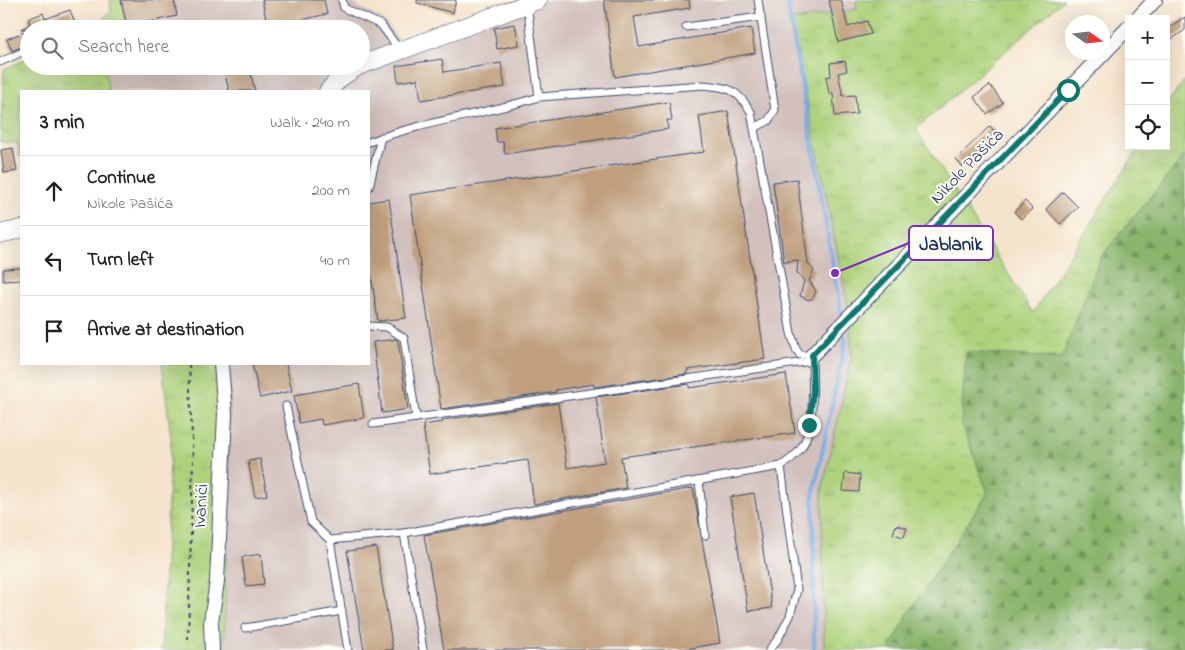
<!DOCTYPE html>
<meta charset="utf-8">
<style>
body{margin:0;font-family:"Indie Flower",sans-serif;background:#f6f6f6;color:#202124}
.controls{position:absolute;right:15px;top:15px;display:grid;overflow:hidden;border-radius:0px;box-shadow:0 5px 20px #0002}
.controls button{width:45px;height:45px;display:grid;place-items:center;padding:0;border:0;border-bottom:1px solid #e0e0e0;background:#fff;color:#202124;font:25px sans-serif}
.compass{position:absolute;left:1065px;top:15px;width:45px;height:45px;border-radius:50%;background:#fff;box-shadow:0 5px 20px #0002;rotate:104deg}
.stop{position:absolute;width:15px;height:15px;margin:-11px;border:4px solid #0f766e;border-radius:50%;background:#fff}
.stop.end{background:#0f766e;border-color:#fff;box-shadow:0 1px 5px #0008}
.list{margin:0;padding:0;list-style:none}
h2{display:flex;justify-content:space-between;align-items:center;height:65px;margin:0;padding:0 20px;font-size:21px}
h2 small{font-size:16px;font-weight:400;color:#757577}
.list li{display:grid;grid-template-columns:32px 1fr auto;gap:15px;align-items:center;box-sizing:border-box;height:70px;padding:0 20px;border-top:1px solid #e0e0e0}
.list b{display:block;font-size:19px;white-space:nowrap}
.list p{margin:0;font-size:16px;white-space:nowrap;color:#757577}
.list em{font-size:16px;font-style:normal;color:#757577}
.icon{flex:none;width:28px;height:28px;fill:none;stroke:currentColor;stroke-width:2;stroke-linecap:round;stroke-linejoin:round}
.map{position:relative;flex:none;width:1185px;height:650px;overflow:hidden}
.search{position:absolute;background:#fff;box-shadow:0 5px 20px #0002;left:20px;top:20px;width:350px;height:55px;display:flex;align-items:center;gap:12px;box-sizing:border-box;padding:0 18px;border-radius:28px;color:#757577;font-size:19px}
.panel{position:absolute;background:#fff;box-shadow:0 5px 20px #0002;left:20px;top:90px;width:350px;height:275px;border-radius:0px}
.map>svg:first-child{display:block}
.industrial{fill:#d1c0bc}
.grass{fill:url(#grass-tufts);stroke:#64806d}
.forest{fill:url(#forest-firs);stroke:#527265}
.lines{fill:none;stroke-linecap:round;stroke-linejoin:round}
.stream{stroke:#78ade6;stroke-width:4}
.building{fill:#bf9f7d}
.service-casing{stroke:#3c4a6e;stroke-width:9}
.minor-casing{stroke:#3c4a6e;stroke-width:16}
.tertiary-casing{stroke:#3c4a6e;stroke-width:19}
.path{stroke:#3c4a6e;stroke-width:2;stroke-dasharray:4 4;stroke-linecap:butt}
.service{stroke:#fff;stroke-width:7}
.minor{stroke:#fff;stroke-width:14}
.tertiary{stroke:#fff;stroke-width:18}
.route{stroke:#0f766e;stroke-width:6}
.labels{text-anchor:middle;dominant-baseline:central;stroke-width:4;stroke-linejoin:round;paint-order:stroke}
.street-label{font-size:18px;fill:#1b2f5e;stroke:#fdfcf7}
.leader{fill:none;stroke:#7b2cbf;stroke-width:2}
.callout-dot{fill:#7b2cbf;stroke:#fdfcf7;stroke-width:2}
.callout{fill:#fdfcf7;stroke:#7b2cbf;stroke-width:2}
.callout-label{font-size:19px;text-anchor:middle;font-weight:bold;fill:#1b2f5e}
</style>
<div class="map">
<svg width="1185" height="650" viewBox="0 0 1185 650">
<defs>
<pattern id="grass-tufts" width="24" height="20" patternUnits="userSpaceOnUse" patternTransform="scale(1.25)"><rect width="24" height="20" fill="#aed27c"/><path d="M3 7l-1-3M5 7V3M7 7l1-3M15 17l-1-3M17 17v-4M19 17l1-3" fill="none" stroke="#95b56e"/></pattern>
<pattern id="forest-firs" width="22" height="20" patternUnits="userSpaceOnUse" patternTransform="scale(1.25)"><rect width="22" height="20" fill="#8ab46c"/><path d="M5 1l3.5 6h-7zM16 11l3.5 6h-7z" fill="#70935c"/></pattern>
</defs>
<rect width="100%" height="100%" fill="#fdfcf7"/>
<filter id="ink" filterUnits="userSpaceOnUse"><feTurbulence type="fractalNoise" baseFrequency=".02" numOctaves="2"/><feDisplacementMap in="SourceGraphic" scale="10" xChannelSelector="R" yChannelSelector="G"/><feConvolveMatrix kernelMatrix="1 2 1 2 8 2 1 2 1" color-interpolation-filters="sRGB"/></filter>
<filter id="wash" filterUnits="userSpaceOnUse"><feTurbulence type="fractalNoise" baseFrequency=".0096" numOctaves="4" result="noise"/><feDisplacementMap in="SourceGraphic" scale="20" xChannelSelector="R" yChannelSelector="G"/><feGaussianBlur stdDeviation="1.12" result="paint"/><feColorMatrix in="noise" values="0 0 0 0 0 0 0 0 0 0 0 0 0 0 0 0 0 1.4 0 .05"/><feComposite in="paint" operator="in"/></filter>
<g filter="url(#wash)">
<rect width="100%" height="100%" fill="#f5e3cb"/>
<!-- industrial -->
<polygon class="industrial" points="166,0 348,0 384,21 410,53 543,0 856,0 857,9 791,21 849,311 852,356 822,491 824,650 226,650 224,647 225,364 369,364 369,91 109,91 104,66 361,66 361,29 125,29 124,11"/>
<!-- grass -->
<g class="grass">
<polygon points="110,0 166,0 124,11 125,29 94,29 111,10"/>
<polygon points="856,0 1064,0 916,129 1033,313 1140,146 1166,146 1166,105 1185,80 1185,155 1101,257 1062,358 961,421 988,493 910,611 889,650 824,650 822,491 852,356 849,311 791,21 857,9"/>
<polygon points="29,58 29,66 104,66 109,91 21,91 20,157 17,143 0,142 4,69"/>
<polygon points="162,364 225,364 230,391 224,647 226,650 161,650 171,438"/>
</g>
<!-- forest -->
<polygon class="forest" points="1185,155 1185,650 889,650 910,611 988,493 961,421 966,352 1062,358 1101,257"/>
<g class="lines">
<!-- stream -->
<g class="stream">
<polyline points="787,0 841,312"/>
<polyline points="814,650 813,496 845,343 844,335"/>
</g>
</g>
<g id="blocks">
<!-- building -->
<g class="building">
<polygon points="121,0 174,0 177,16 127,27"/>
<polygon points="262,0 324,0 327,14 289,23 290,29 268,29"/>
<polygon points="417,0 456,0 453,13 417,3"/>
<polygon points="604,0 689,0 690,8 634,17 639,47 751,28 755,53 615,77"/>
<polygon points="829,0 841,0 848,27 867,21 871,34 838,42"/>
<polygon points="70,10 75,23 60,29 21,29 30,24 28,19 43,13 45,19"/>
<polygon points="1185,17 1185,30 1166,43 1166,29"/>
<polygon points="515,24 519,45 497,49 494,28"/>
<polygon points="24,32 29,44 12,51 7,39"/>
<polygon points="442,59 444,72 501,63 505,87 421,100 418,79 398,82 396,66"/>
<polygon points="845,61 847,71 838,73 843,96 855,95 857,114 835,116 833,93 829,93 826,77 831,76 830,63"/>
<polygon points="223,66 249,66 255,91 229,91"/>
<polygon points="990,85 1003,103 987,114 974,97"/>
<polygon points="669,102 672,120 667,120 668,129 505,154 503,142 497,142 495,128"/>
<polygon points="728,111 765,359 687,370 687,374 594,387 594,384 556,390 556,392 441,409 410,195 704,152 699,116"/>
<polygon points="990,126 996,133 963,167 956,159"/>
<polygon points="13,148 17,171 4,173 1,150"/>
<polygon points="797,179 808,264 814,270 809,281 816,291 813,298 809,300 800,296 804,281 797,273 798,260 784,262 773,182"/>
<polygon points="1063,192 1078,207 1060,224 1046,209"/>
<polygon points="389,199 406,318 378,321 369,261 369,202"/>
<polygon points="1025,201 1032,209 1021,219 1014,212"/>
<polygon points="21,268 21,280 3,281 3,269"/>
<polygon points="396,339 398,341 408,409 382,413 373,342"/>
<polygon points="252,364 286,364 292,391 260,398"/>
<polygon points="786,374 795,433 621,457 626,488 534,504 528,460 430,474 423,425 443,422 443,420 558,403 567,468 605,462 596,397 689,384 689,388"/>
<polygon points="359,384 364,418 322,425 321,419 299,423 294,395"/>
<polygon points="260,459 267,495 255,497 248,461"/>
<polygon points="845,473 860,475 859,492 843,491"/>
<polygon points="693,488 720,643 680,650 444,650 424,535"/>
<polygon points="754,493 772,608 748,611 730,497"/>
<polygon points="896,525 907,528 904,537 893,534"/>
<polygon points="376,547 393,650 364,650 347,551"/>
<polygon points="261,554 264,584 246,586 242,557"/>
</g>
</g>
</g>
<g filter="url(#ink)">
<use href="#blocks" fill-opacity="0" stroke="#3c4a6e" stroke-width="1"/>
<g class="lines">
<defs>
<g id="service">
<polyline points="342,0 344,8 381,25 399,49"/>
<polyline points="527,4 539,97"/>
<polyline points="686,27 761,17"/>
<polyline points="0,62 29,49"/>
<polyline points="754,128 768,121 775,110 758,0"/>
<path d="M369 142C424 121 483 115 539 97L703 85C729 87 737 89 751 112L791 333 796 349 800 355H812C812 382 817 429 799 451 794 457 787 462 781 466L797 590 790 616 778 639 769 650"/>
<polyline points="369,187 381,137"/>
<polyline points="369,326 387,327 404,338 416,418 373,424"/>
<polyline points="286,406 311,522 330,540 404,533"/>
<polyline points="416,418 812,361"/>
<polyline points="699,481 705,535"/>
<polyline points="330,540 348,650"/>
<polyline points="245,628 342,611"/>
<polyline points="423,650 404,533 781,466"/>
</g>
<g id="minor">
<polyline points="1137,19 1155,0"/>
<polyline points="812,355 1129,27"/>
<polyline points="212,650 211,622 217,581 225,414 221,364"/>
</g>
<g id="tertiary">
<polyline points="361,65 538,0"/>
<polyline points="328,91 340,78 358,66"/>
<polyline points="0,234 21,229"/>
</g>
</defs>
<!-- service casing -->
<use href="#service" class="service-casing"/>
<!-- minor casing -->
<use href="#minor" class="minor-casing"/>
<!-- tertiary casing -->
<use href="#tertiary" class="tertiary-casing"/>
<!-- path -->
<polyline class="path" points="188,640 193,463 189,364"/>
<!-- service -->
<use href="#service" class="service"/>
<!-- minor -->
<use href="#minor" class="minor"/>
<!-- tertiary -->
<use href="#tertiary" class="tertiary"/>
</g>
</g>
<g class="lines" filter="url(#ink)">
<!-- route -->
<polyline class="route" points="809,425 813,391 812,355 1068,90"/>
</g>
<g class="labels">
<!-- street labels -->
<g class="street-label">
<text transform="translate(968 167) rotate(-46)">Nikole Pašića</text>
<text transform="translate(202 506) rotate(-87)">Ivanići</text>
</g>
</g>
<!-- callouts -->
<path class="leader" d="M835 273L909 243"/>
<circle class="callout-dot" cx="835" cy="273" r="5"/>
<rect class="callout" x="909" y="226" width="84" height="34" rx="5"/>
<g class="callout-label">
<text x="951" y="250">Jablanik</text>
</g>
</svg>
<div class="controls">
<button>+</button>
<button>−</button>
<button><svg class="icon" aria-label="locate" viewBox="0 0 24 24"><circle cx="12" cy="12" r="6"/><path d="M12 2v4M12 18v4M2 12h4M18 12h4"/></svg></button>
</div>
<svg class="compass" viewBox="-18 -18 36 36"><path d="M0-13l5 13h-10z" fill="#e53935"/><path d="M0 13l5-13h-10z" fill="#757577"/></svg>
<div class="stop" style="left:1068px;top:90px"></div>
<div class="stop end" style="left:809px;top:425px"></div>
<div class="search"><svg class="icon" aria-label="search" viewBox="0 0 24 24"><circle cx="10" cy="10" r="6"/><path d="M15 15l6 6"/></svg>Search here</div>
<section class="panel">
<h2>3 min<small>Walk · 240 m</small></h2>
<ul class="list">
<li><svg class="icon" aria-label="ahead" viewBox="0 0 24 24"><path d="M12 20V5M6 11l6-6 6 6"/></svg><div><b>Continue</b><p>Nikole Pašića</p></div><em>200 m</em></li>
<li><svg class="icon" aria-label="left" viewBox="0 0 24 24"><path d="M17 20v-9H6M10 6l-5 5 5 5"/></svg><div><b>Turn left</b></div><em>40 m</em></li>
<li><svg class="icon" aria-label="arrive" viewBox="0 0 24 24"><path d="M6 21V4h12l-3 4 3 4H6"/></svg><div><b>Arrive at destination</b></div></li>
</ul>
</section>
</div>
